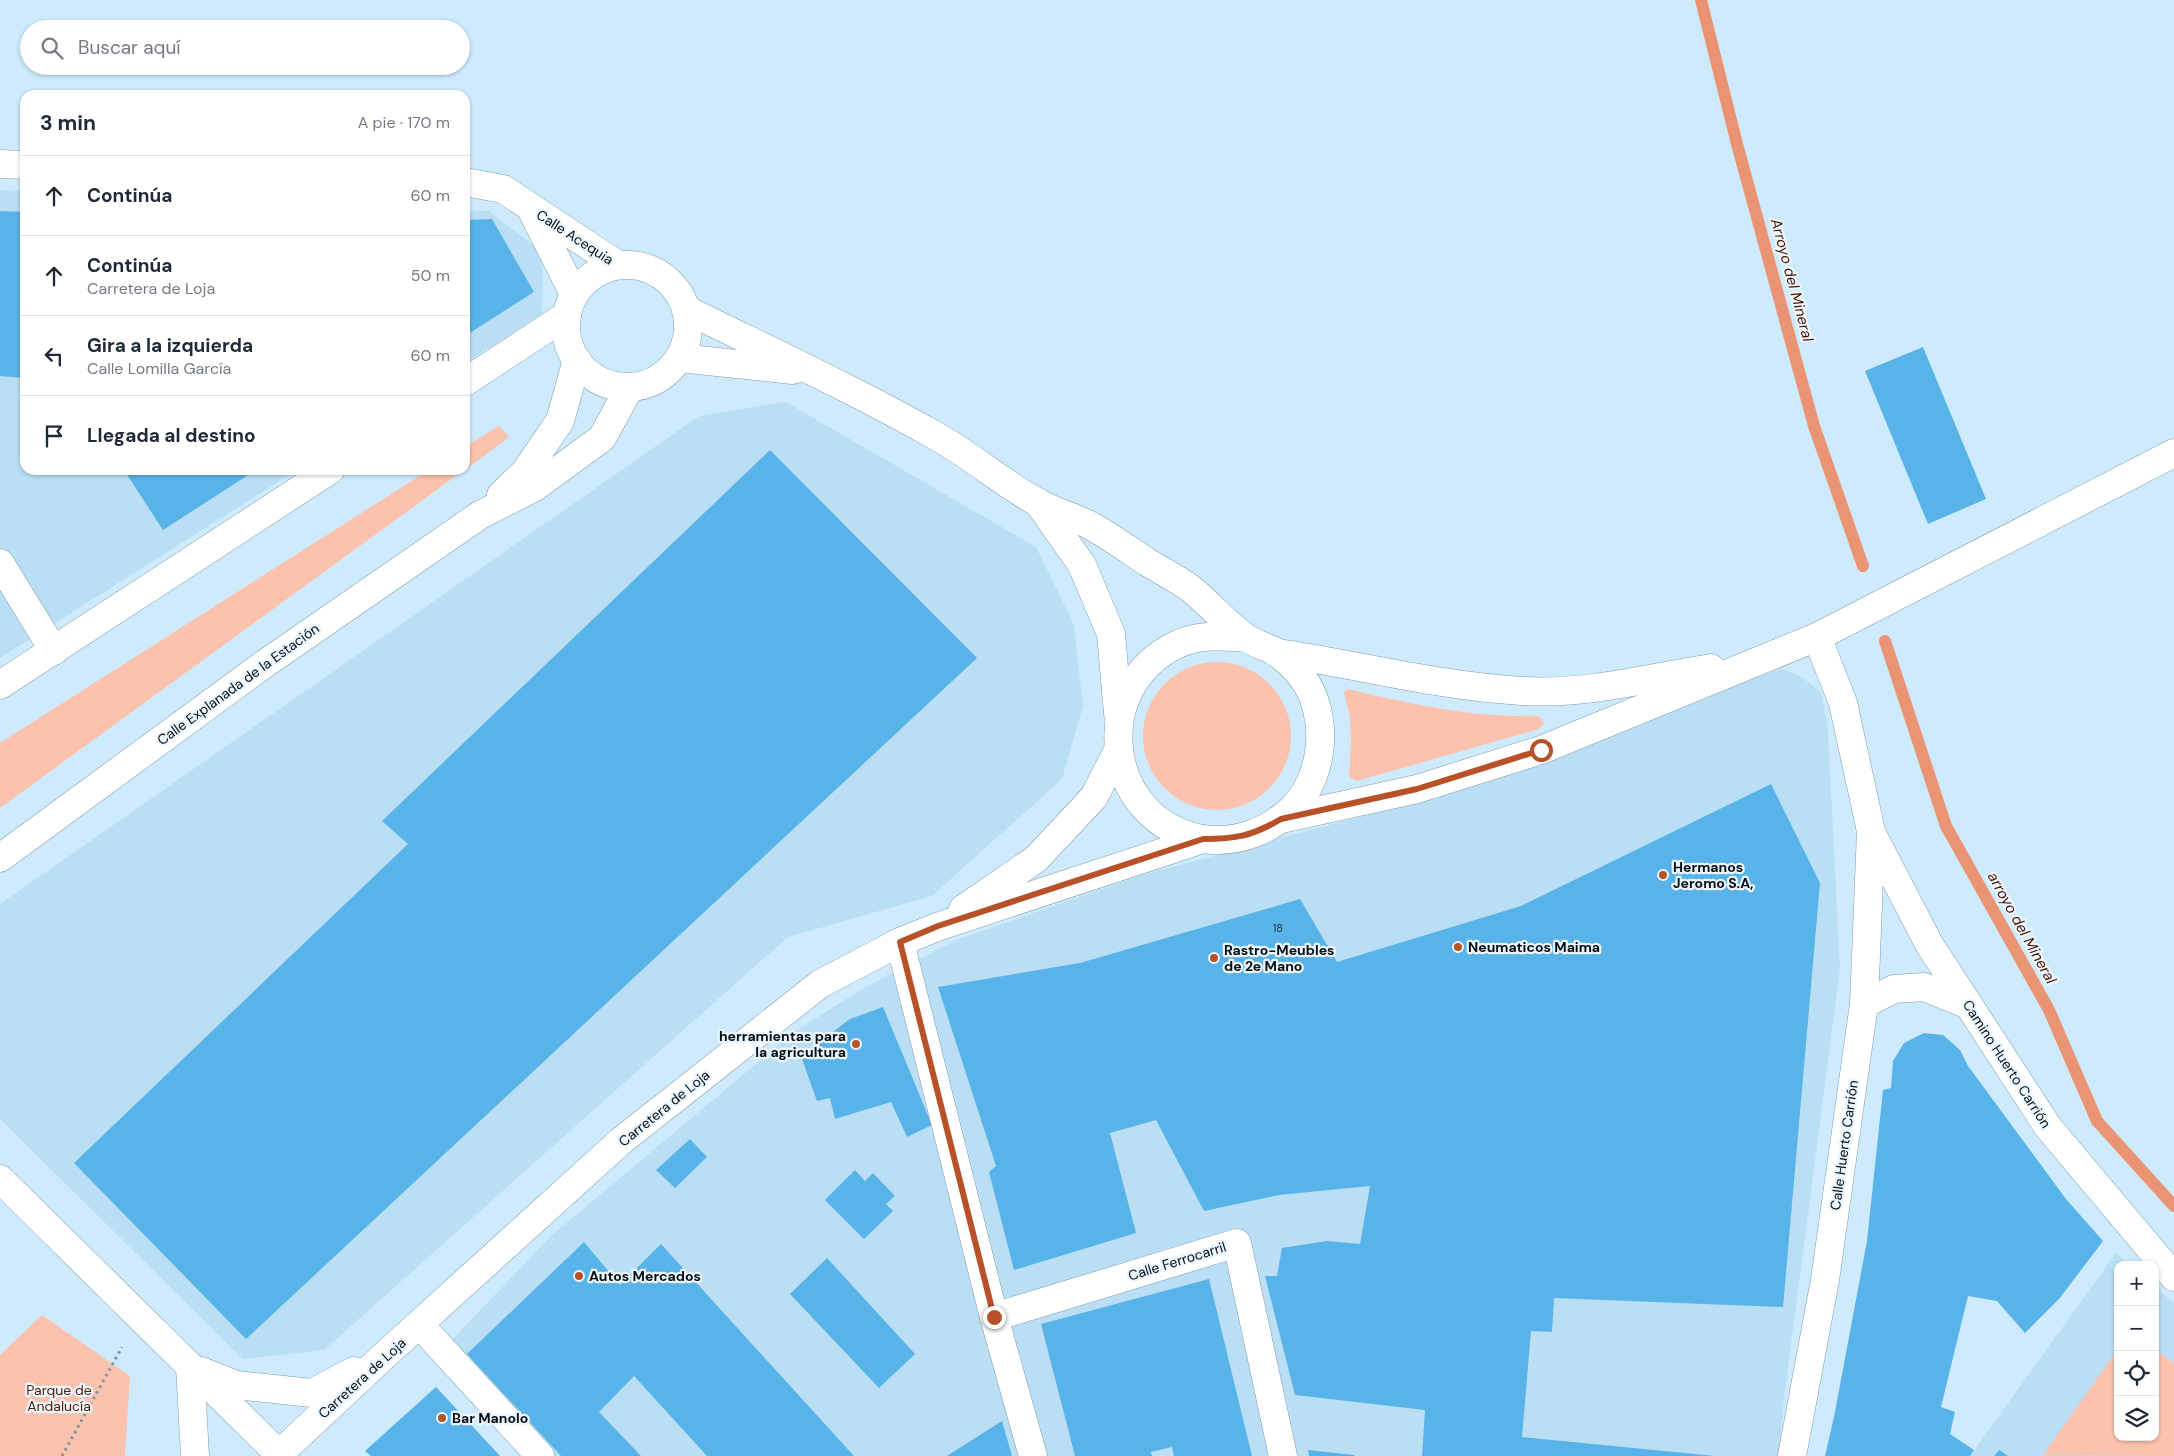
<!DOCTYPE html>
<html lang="es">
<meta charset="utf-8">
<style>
body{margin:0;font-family:"DM Sans",sans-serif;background:#f6f6f7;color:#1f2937}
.controls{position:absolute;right:15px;bottom:15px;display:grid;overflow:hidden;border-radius:10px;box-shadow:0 1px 4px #0004}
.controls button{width:45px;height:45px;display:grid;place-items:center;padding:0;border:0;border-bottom:1px solid #e0e1e3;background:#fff;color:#1f2937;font:25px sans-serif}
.stop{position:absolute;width:15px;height:15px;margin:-11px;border:4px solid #b85127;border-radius:50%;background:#fff}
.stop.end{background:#b85127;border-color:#fff;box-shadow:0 1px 5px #0008}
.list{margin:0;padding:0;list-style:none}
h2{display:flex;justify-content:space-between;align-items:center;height:65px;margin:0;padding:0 20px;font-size:21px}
h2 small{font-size:16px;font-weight:400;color:#747a83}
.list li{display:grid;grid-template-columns:32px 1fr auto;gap:15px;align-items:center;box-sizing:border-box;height:80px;padding:0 20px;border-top:1px solid #e0e1e3}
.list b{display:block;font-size:19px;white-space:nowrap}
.list p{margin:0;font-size:16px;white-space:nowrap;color:#747a83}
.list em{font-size:16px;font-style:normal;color:#747a83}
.icon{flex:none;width:28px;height:28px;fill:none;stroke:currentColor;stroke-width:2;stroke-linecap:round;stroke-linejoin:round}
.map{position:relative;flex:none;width:2174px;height:1456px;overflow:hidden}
.search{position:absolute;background:#fff;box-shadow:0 1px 4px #0004;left:20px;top:20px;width:450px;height:55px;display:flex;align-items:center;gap:12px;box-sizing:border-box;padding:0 18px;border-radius:28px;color:#747a83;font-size:19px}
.panel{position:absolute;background:#fff;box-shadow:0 1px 4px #0004;left:20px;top:90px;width:450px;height:385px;border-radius:15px}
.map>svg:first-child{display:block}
.built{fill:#badff5}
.green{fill:#fcc2ad}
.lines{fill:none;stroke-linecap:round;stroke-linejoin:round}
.stream{stroke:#eb9473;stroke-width:12}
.building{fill:#58b3e8}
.minor-casing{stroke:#809bad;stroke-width:29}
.path{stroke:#7f94a2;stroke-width:3;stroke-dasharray:2.5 4;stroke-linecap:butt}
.minor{stroke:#fff;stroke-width:28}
.route{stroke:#b85127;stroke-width:6}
.poi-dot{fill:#b85127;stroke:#eaf5fd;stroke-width:2}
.labels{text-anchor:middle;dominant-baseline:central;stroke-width:4.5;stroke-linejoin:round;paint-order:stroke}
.number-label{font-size:11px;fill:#1a3749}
.street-label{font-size:14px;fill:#050e14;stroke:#eaf5fd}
.poi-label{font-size:14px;font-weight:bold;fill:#050e14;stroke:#eaf5fd;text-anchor:start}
.park-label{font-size:14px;fill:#521c05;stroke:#eaf5fd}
.water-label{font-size:15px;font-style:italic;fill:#4b1600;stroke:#eaf5fd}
</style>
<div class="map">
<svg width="2174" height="1456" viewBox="0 0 2174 1456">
<rect width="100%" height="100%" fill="#ceebfe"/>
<!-- built -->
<g class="built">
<polygon points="0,190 25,191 25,470 297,470 0,658"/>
<polygon points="465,210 489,211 543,253 542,314 465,363"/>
<polygon points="786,402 1036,547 1074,625 1083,706 1062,779 932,896 788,937 324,1350 243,1359 0,1119 0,904 699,416"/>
<polygon points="1782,669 1800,676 1821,692 1828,729 1840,969 1784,1399 1779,1456 548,1456 446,1346 552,1235 794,1032 862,989 956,940 1142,875 1474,786 1761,675"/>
<polygon points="2116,1253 2130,1265 2118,1265 2118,1437 2155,1437 2155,1287 2174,1303 2174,1456 1970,1456"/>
</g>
<!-- green -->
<g class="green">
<polygon points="499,426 509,437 465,470 465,447"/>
<polygon points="429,470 464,470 0,808 0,743"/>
<circle cx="1217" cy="736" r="74"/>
<path d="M1347 689C1412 704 1472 718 1539 716L1544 723 1539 729 1357 781 1349 777 1351 741 1350 717 1344 693Z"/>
<polygon points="42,1315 130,1376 125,1456 0,1456 0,1355"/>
<polygon points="2118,1349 2118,1437 2155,1437 2155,1350 2174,1363 2174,1456 2043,1455"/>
</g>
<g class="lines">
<!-- stream -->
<g class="stream">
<polyline points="1701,0 1737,144 1814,426 1863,566"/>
<polyline points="1885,641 1946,826 2049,1010 2097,1121 2174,1206"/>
</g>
</g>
<!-- building -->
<g class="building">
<polygon points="0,211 25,212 25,378 0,376"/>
<polygon points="492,219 534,292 465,336 465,220"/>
<polygon points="1923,347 1986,499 1928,524 1865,371"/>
<polygon points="770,450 977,658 246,1339 74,1163 408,844 382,821"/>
<polygon points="124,470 256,470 163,530"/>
<polygon points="1771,784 1820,883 1783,1307 1554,1298 1552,1332 1531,1331 1522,1437 1715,1456 1422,1456 1425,1410 1295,1395 1265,1276 1277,1276 1282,1248 1327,1241 1360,1244 1370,1186 1279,1195 1204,1211 1156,1120 1110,1133 1136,1233 1014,1270 989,1172 996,1166 938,987 1080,963 1300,899 1337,962 1521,906"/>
<polygon points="883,1007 932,1125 907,1137 891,1102 835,1119 830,1098 817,1101 801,1056 850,1019"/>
<polygon points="1924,1033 1943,1035 1960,1050 1968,1066 2066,1199 2103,1241 2059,1299 2025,1333 1997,1301 1968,1296 1941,1407 1955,1412 1950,1434 1974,1450 1970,1456 1825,1456 1834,1417 1867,1241 1883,1090 1891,1088 1893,1061 1904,1043"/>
<polygon points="690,1139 707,1157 675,1188 656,1170"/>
<polygon points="855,1170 865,1181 873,1173 895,1196 886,1204 893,1211 864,1239 825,1200"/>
<polygon points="584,1242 620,1285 661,1244 854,1456 707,1456 634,1376 599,1412 641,1456 561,1456 467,1354"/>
<polygon points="827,1258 915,1354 879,1388 790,1294"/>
<polygon points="1209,1279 1252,1456 1174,1456 1172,1447 1151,1452 1152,1456 1075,1456 1041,1324"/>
<polygon points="436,1387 500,1456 371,1456 365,1451"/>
<polygon points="1002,1421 1012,1456 947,1456"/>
<polygon points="1308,1450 1354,1455 1354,1456 1309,1456"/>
<polygon points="1999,1450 2008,1456 1994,1456"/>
</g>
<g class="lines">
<defs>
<g id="minor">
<polyline points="0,164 25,165"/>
<polyline points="465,182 503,189 618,265"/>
<polyline points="532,211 574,294"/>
<circle cx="627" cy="326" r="61"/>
<path d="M687 310C770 351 855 390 936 436 972 456 1003 484 1039 503 1056 513 1076 517 1093 527 1111 537 1129 550 1147 562 1162 571 1178 579 1191 589 1210 604 1225 623 1245 637 1253 643 1264 646 1274 651 1283 657 1295 668 1302 677 1330 714 1325 777 1292 809 1269 831 1236 844 1203 839 1105 823 1087 688 1176 645 1198 634 1223 636 1246 638"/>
<polyline points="679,358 793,370"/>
<polyline points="465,382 567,315"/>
<polyline points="501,495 525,472 560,421 577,360"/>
<polyline points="1039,504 1082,565 1111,634 1118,713"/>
<polyline points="0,563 54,651"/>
<path d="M1278 653C1360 665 1438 686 1522 691 1585 695 1649 678 1711 668"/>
<polyline points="0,685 330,470"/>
<polyline points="1281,819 1417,789 1541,750 1817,637 2174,453"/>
<polyline points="1872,834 1929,944 2048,1127 2174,1277"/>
<polyline points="0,858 263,665 480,515 535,487 602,438 630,387"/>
<polyline points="963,909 1036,859 1094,797 1118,750"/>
<polyline points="900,942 994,1317 1033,1456"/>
<polyline points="1864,1004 1894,989 1924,987 1969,1005"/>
<polyline points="0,1179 281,1456"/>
<polyline points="994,1317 1237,1243 1283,1456"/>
<polyline points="420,1325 540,1456"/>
<polyline points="190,1367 195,1456"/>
<polyline points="201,1371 236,1385 312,1393 354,1371"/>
<polyline points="277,1456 387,1353 621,1141 820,984 900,942 937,927 1203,839"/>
<polyline points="1792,1456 1825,1280 1864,1004 1871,831 1843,703 1817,637"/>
</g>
</defs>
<!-- minor casing -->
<use href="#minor" class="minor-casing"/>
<!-- path -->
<polyline class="path" points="62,1456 122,1347"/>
<!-- minor -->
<use href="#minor" class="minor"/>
</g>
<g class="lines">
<!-- route -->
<path class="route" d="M994 1317 900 942 938 926 1203 839C1236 839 1252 836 1281 819L1417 789 1541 750"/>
</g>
<!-- markers -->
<g class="poi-dot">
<circle cx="1663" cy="875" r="5"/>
<circle cx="1458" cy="947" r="5"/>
<circle cx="1214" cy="958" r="5"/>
<circle cx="856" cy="1044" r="5"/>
<circle cx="579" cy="1276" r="5"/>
<circle cx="442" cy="1418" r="5"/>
</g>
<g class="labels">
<!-- number labels -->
<g class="number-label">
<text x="1278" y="928">18</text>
</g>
<!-- street labels -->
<g class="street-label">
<text transform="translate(575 237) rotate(33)">Calle Acequia</text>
<text transform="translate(238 684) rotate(-36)">Calle Explanada de la Estación</text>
<text transform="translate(2007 1064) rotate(57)">Camino Huerto Carrión</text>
<text transform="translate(664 1108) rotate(-39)">Carretera de Loja</text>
<text transform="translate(1844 1145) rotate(-82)">Calle Huerto Carrión</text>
<text transform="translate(1177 1261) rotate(-17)">Calle Ferrocarril</text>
<text transform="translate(362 1378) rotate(-42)">Carretera de Loja</text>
</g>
<!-- poi labels -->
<g class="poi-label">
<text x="1673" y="867">Hermanos<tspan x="1673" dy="16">Jeromo S.A,</tspan></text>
<text x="1468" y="947">Neumaticos Maima</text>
<text x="1224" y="950">Rastro-Meubles<tspan x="1224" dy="16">de 2e Mano</tspan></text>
<text x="846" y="1036" text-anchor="end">herramientas para<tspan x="846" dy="16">la agricultura</tspan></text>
<text x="589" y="1276">Autos Mercados</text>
<text x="452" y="1418">Bar Manolo</text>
</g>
<!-- park labels -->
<g class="park-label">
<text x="59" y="1390">Parque de<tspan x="59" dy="16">Andalucía</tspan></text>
</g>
<!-- water labels -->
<g class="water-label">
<text transform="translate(1792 280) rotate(75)">Arroyo del Mineral</text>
<text transform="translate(2022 928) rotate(61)">arroyo del Mineral</text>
</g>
</g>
</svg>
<div class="controls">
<button>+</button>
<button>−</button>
<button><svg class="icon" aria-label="locate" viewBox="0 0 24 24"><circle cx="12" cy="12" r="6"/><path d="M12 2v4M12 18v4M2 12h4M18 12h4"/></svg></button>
<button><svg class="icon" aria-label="layers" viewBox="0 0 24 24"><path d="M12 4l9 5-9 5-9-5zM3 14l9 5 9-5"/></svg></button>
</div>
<div class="stop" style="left:1541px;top:750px"></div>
<div class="stop end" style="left:994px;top:1317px"></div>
<div class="search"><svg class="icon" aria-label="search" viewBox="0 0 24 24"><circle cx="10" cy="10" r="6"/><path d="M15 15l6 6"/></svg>Buscar aquí</div>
<section class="panel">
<h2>3 min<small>A pie · 170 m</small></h2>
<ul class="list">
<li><svg class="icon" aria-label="ahead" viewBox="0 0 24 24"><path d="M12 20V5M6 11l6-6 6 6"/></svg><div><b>Continúa</b></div><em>60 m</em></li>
<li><svg class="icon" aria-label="ahead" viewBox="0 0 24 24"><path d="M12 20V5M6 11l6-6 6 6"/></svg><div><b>Continúa</b><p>Carretera de Loja</p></div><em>50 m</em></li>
<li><svg class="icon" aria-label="left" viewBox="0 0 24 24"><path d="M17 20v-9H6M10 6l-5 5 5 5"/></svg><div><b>Gira a la izquierda</b><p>Calle Lomilla García</p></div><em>60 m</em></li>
<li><svg class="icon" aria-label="arrive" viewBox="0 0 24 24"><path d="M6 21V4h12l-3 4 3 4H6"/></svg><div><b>Llegada al destino</b></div></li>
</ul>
</section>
</div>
